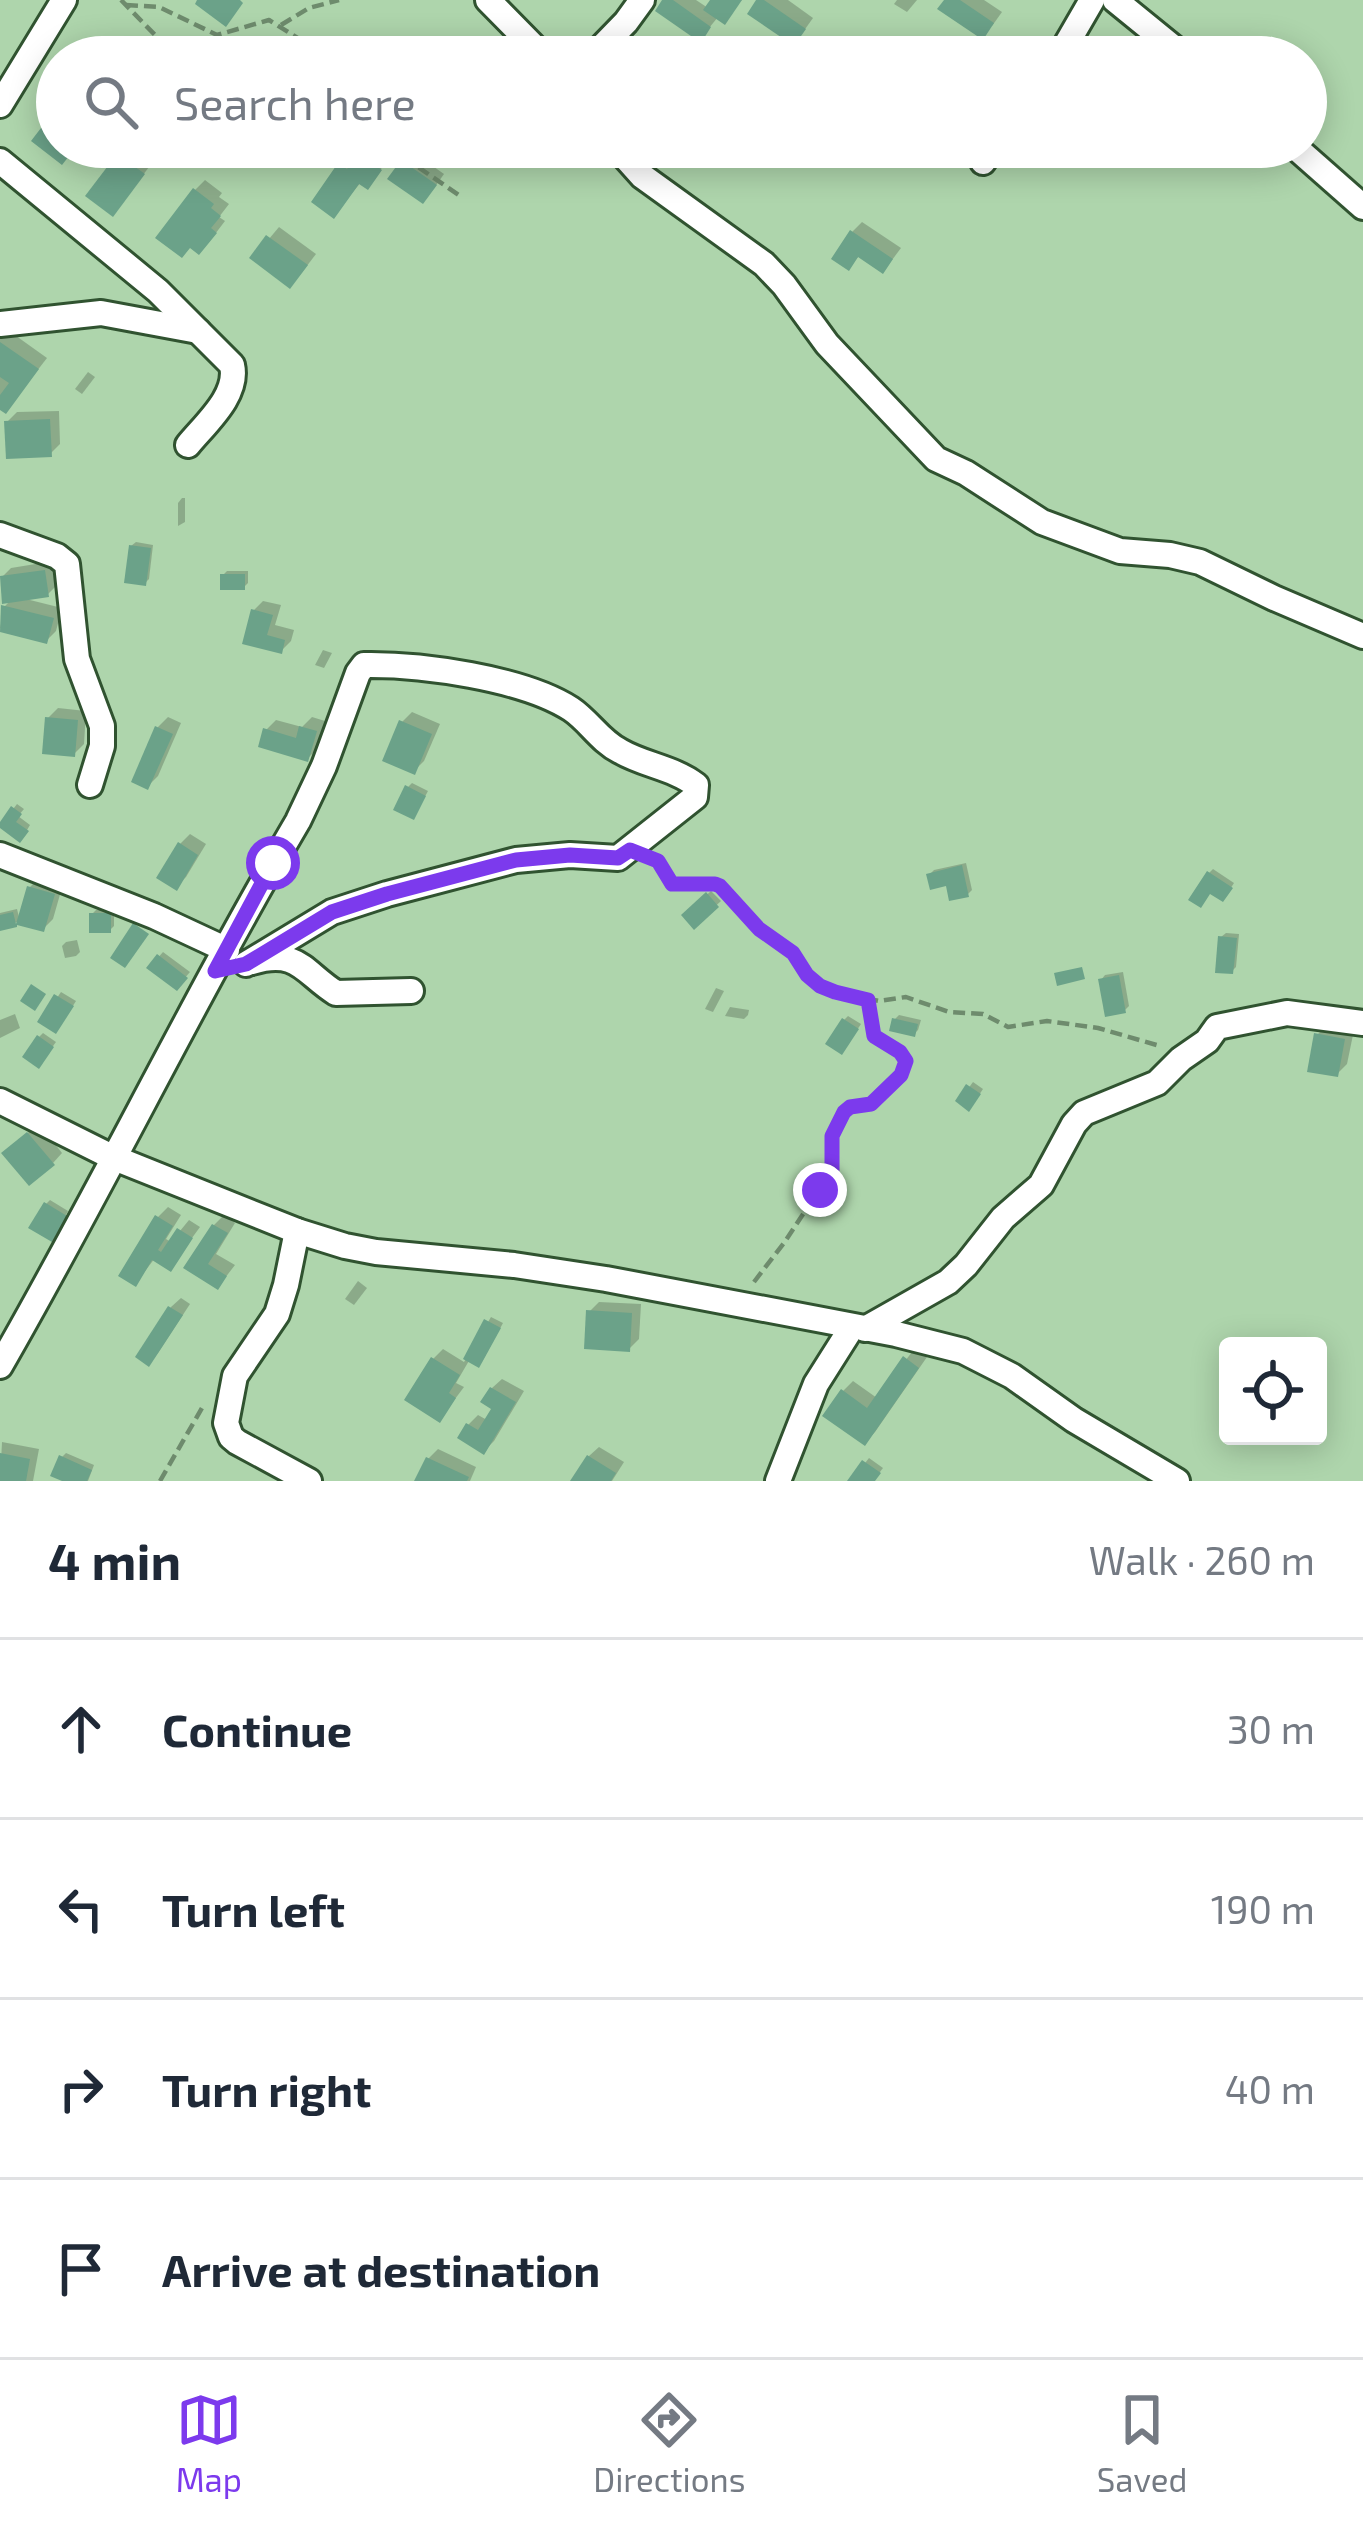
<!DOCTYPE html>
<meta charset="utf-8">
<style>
body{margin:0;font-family:"Exo 2",sans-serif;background:#f2f2f3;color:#1f2937}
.controls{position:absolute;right:36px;bottom:36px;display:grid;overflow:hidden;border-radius:12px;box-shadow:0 6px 30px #0003}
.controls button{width:108px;height:108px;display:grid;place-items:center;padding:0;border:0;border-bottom:3px solid #e0e1e3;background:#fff;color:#1f2937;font:60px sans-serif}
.stop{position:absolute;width:36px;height:36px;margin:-27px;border:9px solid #7c3aed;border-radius:50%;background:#fff}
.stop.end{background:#7c3aed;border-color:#fff;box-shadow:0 3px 12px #0008}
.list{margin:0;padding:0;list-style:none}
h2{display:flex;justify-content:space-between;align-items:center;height:156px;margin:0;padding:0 48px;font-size:51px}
h2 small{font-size:39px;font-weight:400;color:#747a83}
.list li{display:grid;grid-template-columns:78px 1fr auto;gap:36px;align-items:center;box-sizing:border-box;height:180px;padding:0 48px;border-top:3px solid #e0e1e3}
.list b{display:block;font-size:45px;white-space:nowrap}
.list em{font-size:39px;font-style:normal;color:#747a83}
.icon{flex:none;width:66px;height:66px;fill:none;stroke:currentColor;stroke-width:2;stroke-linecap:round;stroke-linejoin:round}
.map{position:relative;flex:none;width:1363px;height:1481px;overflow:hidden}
.search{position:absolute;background:#fff;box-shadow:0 6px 30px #0003;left:36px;right:36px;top:36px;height:132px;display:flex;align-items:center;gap:30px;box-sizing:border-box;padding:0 42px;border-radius:66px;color:#747a83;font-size:45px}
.sheet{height:876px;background:#fff}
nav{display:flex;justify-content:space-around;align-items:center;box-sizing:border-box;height:168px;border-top:3px solid #e0e1e3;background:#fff;font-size:33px;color:#747a83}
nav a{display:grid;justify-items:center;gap:6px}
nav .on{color:#7c3aed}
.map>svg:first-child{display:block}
.shadow{fill:#0003}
.building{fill:#6ba289}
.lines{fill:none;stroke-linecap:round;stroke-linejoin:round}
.street-casing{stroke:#305330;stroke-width:30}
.path{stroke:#6e8b6d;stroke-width:4.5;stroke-dasharray:12 6;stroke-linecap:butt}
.street{stroke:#fff;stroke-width:24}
.route{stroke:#7c3aed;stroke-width:15}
</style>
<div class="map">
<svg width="1363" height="1481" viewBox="0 0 1363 1481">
<rect width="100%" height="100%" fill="#aed5ac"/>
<!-- shadow -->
<g class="shadow">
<polygon points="666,0 696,0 708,8 714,0 742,0 718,17 700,39"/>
<polygon points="760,0 788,0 813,18 803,32"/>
<polygon points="897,0 917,0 907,12 894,4"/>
<polygon points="947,0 984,0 1002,12 992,26"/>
<polygon points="128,147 152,163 122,203 119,156"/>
<polygon points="365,151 384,165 371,182 361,182 334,215 340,165 350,155 357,160"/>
<polygon points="413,152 444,174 432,191 403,162"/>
<polygon points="205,180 222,193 219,197 229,204 219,217 225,221 209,242 195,190"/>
<polygon points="862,222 901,248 892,260 860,255 849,267 852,232"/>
<polygon points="279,227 316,254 300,275 253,258"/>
<polygon points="5,328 47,358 6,411 0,406 0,333"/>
<polygon points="88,372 95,377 82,394 75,389"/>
<polygon points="59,411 60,444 50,454 7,422 17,412"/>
<polygon points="182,498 185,498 185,522 178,526 178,503"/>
<polygon points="136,542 153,545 149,579 145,583 131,546"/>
<polygon points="54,561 58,584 48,594 22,598 62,608 56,631 46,641 0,628 5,606 12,599 1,578 11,568"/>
<polygon points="227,571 248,571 248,583 244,587 223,575"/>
<polygon points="263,601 281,605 275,625 294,630 291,641 281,651 246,642 253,611"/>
<polygon points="323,650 332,653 324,668 315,665"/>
<polygon points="58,708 86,711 84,744 74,754 48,718"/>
<polygon points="412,712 440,724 424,761 414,771 402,722"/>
<polygon points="168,717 181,723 158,776 148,786 158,727"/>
<polygon points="312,717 325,721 317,749 307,759 266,730 276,720 302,727"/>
<polygon points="412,783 428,791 414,817 408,787"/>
<polygon points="17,804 24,809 18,816 30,825 24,835 1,825"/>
<polygon points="190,834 206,844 186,877 176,887 180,844"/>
<polygon points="966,863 972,890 968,894 930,874 934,870"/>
<polygon points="1213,869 1234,883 1227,894 1211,891 1209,873"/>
<polygon points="40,877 63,884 53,919 43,929 17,922 0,928 0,913 17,909 20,921 30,887"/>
<polygon points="711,891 721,901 694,926 685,915"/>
<polygon points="96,910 114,910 114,926 110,930 92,914"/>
<polygon points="1226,933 1239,934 1236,967 1232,971 1221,937"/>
<polygon points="77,940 80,952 76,956 65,958 62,946 66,942"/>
<polygon points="163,952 190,972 177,987 150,967"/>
<polygon points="1123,972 1129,1006 1125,1010 1101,980 1105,975"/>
<polygon points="716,988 724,991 713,1012 705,1009"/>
<polygon points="61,992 76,1001 60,1026 41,1021"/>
<polygon points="730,1007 749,1010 748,1015 744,1019 725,1016"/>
<polygon points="15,1014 20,1028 0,1038 0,1020"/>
<polygon points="899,1015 921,1020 918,1030 914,1034 895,1019"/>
<polygon points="848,1016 861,1024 845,1048 844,1020"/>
<polygon points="1327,1025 1354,1030 1347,1064 1337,1074 1317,1035"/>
<polygon points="43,1033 56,1042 42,1061 39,1037"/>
<polygon points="973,1082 983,1089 973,1104 959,1101"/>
<polygon points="39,1124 62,1153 53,1163 15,1143"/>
<polygon points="50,1200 68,1211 55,1234 46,1204"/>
<polygon points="168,1207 181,1215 166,1239 171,1242 189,1220 200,1227 170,1268 155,1258 136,1283 158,1217"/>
<polygon points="224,1215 235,1223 216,1254 235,1265 218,1287 188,1268 214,1225"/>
<polygon points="358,1281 367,1288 354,1305 345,1299"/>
<polygon points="181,1298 190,1304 158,1353 149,1363 139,1356 171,1307"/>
<polygon points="599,1302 641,1304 639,1339 629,1349 589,1312"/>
<polygon points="491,1317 503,1323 483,1360 470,1359 456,1383 464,1387 440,1419 433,1359 443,1349 464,1362"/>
<polygon points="915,1348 927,1357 875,1432 865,1442 843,1391 853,1381 877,1398"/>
<polygon points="502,1379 524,1391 494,1441 484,1451 468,1425 478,1415 487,1420 495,1408 492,1388"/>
<polygon points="2,1442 39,1449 33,1481 0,1481"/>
<polygon points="599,1447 624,1462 612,1481 574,1481 589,1456"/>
<polygon points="438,1449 476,1467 470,1481 418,1481 428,1459"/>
<polygon points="66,1453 94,1465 88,1481 69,1481 62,1457"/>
<polygon points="869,1458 883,1468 873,1481 851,1481"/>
</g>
<!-- building -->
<g class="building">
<polygon points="197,0 240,0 243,3 226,27 195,4"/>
<polygon points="662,0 673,0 711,27 701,43 655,11"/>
<polygon points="710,0 742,0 725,25 703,10"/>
<polygon points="756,0 764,0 806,29 794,46 747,14"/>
<polygon points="944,0 960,0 994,23 983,40 937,9"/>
<polygon points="51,115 57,119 57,147 76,147 62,165 31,141"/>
<polygon points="358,153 382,170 368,190 359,184 334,219 311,202 338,163 347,169"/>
<polygon points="117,154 145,174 113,217 85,196"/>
<polygon points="401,160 437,185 423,204 387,179"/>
<polygon points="193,188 214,204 211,208 221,216 211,228 217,233 199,255 190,248 182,258 155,238"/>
<polygon points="850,230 893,259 883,274 858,257 849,271 831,259"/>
<polygon points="266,235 308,265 290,289 249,258"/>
<polygon points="0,342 39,369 6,414 0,410 0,395 9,383 0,377"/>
<polygon points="50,419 52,457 6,459 4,421"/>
<polygon points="129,545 151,548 146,586 124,583"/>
<polygon points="45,570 49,597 2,604 0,576"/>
<rect x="220" y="574" width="25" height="16"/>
<polygon points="1,605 54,618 47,644 0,632"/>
<polygon points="251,609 273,615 267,635 285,640 282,654 242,644"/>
<polygon points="45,717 78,720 75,757 42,754"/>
<polygon points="399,720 432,734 415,775 382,761"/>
<polygon points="155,726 173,734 148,790 131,782"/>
<polygon points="299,726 317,731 308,762 258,747 263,728 296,738"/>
<polygon points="405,785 426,796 414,820 393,810"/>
<polygon points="11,806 22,814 16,822 29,831 20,843 0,828 0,822"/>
<polygon points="178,842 198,855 177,891 156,878"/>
<polygon points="962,865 969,897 949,901 946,886 930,890 926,874"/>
<polygon points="1207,871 1233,888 1223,902 1210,894 1201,908 1188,900"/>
<polygon points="27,886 55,894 44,932 17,925 17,927 0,931 0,915 13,912 16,924"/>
<polygon points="706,892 719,907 694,930 681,915"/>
<rect x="89" y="913" width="22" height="20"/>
<polygon points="133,923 149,934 125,968 110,958"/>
<polygon points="1218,936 1237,938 1233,974 1215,973"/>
<polygon points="157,954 188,978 177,991 146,968"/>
<polygon points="1082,967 1085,979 1057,986 1054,973"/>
<polygon points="1119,975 1126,1013 1105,1017 1098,979"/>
<polygon points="31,984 46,994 35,1011 20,1001"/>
<polygon points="54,994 74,1006 56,1034 37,1022"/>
<polygon points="842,1018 859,1029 842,1055 825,1044"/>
<polygon points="892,1018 918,1024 915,1037 889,1031"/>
<polygon points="1314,1033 1345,1039 1338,1077 1307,1072"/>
<polygon points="37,1035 54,1047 39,1069 22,1057"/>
<polygon points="966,1084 981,1094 969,1112 955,1101"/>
<polygon points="27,1132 55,1165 29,1186 1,1153"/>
<polygon points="44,1202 67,1216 52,1242 28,1228"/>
<polygon points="155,1215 173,1226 158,1250 161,1252 177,1228 193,1238 171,1272 152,1260 136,1287 118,1276"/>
<polygon points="212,1224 228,1233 208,1264 227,1276 218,1290 183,1268"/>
<polygon points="168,1306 183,1315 149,1367 135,1357"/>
<polygon points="586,1310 632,1313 630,1352 584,1349"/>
<polygon points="484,1319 501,1328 479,1368 463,1359"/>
<polygon points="903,1356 919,1368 865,1446 822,1416 841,1389 867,1408"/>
<polygon points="431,1357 460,1375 449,1393 456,1398 440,1423 404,1400"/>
<polygon points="490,1387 516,1402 484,1455 457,1438 466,1423 478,1430 491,1409 480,1402"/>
<polygon points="0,1453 30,1459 26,1481 0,1481"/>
<polygon points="59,1455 92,1470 87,1481 62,1481 50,1476"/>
<polygon points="587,1455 616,1473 611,1481 570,1481"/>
<polygon points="426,1457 469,1477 467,1481 414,1481"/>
<polygon points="862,1460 881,1473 875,1481 847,1481"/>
</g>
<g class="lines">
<defs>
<g id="street">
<polyline points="488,0 544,57"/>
<polyline points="1115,0 1185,57"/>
<polyline points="592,57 626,22 642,0"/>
<polyline points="1059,57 1092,0"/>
<polyline points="0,105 64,0"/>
<polyline points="616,147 642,176 764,264 784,285 827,344 936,459 966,473 1042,522 1120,551 1170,555 1200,562 1274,598 1363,636"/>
<polyline points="1295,147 1363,207"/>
<path d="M0 161 158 291 232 365C239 395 206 423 188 445"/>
<polyline points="983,162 993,147"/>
<polyline points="0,324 101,313 198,331"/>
<polyline points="0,535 57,556 67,564 77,659 102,726 102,746 90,785"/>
<polyline points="0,855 154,916 227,950"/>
<path d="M252 962C298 948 304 973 336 993L411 991"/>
<polyline points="0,1101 112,1157 297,1231 345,1246 376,1252 514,1265 606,1279 896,1334 963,1351 1012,1376 1074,1420 1177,1481"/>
<polyline points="297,1231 286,1285 277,1314 235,1376 226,1423 231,1437 237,1442 309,1481"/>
<polyline points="865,1329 948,1282 966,1265 1003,1218 1041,1185 1074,1124 1084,1113 1157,1083 1181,1059 1207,1041 1217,1027 1287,1013 1363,1023"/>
<path d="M0 1366C103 1187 193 1000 298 821L324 766 358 673 364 665C420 664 523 678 571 709 589 721 600 741 620 751 644 765 674 768 696 785L695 797 618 858 570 855 516 860 387 894 332 912 246 964"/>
<polyline points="778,1481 816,1384 852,1327"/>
</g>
</defs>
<!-- street casing -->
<use href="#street" class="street-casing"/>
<!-- path -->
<g class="path">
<polyline points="121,0 156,36 186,57"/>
<polyline points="126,5 159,7 217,35 269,20 328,57"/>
<polyline points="281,25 309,8 339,0"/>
<polyline points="400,57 420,57"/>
<polyline points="443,57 451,51 494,41"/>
<polyline points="389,147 463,198"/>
<path d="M655 859C662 866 666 881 672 885 681 889 704 884 715 884L720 887 759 929 793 953 807 975 835 992 879 1001 906 997 949 1012 983 1014 1008 1027 1047 1021 1098 1028 1160 1046"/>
<polyline points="754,1282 784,1243 832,1170 832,1135 845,1112 850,1107 871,1104 904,1070 904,1057 873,1033 869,1000"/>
<polyline points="160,1481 202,1408"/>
</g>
<!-- street -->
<use href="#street" class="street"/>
</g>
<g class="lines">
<!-- route -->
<polyline class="route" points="273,863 215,971 246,964 332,912 387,894 516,860 570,855 618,858 630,850 658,861 672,884 715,884 720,886 759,929 793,953 807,975 820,986 835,992 868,1000 874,1036 900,1052 906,1061 901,1075 871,1104 850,1107 844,1112 832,1136 832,1170 820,1190"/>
</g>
</svg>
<div class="controls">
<button><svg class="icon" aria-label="locate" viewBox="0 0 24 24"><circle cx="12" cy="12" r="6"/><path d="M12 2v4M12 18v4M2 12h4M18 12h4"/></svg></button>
</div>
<div class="stop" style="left:273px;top:863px"></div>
<div class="stop end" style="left:820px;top:1190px"></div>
<div class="search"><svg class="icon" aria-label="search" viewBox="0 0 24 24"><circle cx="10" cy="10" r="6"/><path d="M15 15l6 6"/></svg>Search here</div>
</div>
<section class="sheet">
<h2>4 min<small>Walk · 260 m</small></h2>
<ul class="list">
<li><svg class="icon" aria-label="ahead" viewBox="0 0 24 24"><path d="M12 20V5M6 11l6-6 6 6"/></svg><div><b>Continue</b></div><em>30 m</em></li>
<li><svg class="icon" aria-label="left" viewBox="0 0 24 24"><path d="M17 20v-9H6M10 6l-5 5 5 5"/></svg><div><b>Turn left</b></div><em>190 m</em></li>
<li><svg class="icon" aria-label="right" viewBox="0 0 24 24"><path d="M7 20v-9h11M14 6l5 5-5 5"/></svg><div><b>Turn right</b></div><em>40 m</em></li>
<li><svg class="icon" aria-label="arrive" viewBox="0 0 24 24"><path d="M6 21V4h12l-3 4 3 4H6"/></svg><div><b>Arrive at destination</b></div></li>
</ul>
</section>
<nav>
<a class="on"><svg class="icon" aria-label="map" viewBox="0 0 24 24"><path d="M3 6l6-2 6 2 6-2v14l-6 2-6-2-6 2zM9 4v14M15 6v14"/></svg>Map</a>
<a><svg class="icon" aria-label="directions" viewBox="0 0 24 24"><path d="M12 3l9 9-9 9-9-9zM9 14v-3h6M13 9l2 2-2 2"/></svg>Directions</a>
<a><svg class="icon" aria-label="saved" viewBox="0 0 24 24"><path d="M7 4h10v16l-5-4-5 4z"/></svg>Saved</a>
</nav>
